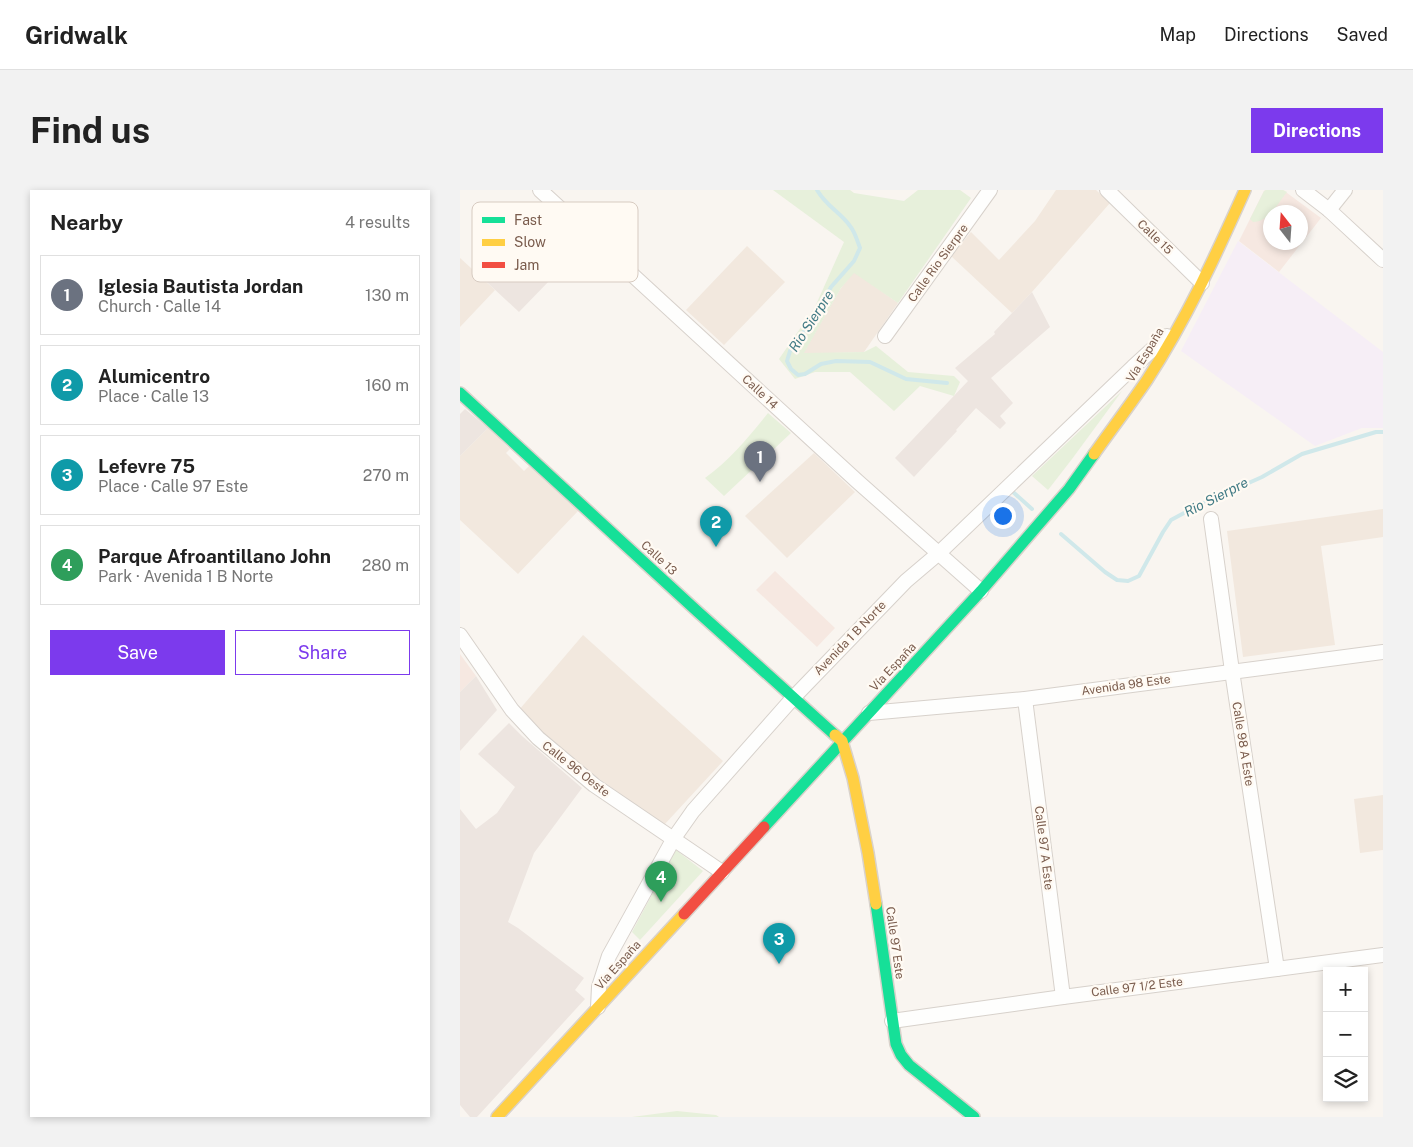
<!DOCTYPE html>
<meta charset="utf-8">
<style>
body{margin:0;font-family:"Public Sans",sans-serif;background:#f2f2f2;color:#222}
.controls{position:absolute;right:15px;bottom:15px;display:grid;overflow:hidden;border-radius:0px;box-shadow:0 2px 8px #0003}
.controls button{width:45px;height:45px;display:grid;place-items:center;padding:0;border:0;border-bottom:1px solid #e0e0e0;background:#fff;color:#222;font:25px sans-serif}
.compass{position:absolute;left:803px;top:15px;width:45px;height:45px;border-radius:50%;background:#fff;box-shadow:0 2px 8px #0003;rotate:343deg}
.you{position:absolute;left:542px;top:325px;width:18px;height:18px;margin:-12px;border:4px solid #fff;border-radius:50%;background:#1a73e8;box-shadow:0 0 0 8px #1a73e833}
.badge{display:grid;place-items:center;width:32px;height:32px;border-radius:50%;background:#7c3aed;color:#fff;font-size:16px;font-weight:700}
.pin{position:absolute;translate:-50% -41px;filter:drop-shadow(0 1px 2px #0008)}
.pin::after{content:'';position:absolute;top:26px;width:18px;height:15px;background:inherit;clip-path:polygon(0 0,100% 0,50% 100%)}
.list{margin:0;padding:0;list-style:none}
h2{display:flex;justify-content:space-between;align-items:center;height:65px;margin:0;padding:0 20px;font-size:21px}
h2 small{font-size:16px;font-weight:400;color:#767676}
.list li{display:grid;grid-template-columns:32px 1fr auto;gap:15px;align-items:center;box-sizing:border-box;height:80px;margin:0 10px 10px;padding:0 10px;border:1px solid #e0e0e0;border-radius:0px}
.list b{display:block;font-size:19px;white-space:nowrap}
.list p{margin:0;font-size:16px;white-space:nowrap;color:#767676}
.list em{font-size:16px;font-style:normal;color:#767676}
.actions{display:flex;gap:10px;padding:15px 20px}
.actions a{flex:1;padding:11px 0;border:1px solid #7c3aed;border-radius:0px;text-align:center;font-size:18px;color:#7c3aed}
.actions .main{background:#7c3aed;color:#fff}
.icon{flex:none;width:28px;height:28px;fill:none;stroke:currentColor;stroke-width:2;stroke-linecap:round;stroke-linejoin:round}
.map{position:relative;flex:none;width:923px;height:927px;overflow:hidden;border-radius:0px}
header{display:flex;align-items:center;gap:30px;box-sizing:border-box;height:70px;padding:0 25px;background:#fff;border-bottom:1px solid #e0e0e0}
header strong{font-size:24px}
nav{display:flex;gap:28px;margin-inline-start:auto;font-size:18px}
.intro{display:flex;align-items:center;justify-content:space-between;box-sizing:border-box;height:120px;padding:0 30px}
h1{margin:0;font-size:35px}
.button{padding:12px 22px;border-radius:0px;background:#7c3aed;color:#fff;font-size:18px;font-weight:700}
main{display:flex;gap:30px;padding:0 30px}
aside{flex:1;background:#fff;border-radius:0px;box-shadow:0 2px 8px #0003}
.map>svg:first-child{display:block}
.residential{fill:#f2e8de}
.commercial{fill:#f6e8e1;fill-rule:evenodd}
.industrial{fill:#ede5e0}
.education{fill:#f6eef6}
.green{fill:#e7f0db}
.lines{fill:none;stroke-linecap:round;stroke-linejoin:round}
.stream{stroke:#d0e8ea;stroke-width:4}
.street-casing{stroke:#d7d1cb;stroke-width:16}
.fast-casing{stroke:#d9d2cb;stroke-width:14}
.slow-casing{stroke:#d9d2cb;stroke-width:14}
.jam-casing{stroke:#d9d2cb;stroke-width:14}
.street{stroke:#fefefd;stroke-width:14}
.fast{stroke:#16e098;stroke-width:11}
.slow{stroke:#ffcf43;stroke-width:11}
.jam{stroke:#f24e42;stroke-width:11}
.labels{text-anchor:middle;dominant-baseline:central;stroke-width:4.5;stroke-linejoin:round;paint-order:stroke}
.street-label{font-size:12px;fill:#7a5c4d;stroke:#fffaf3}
.water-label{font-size:14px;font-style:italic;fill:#437c86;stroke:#fffaf3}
.key{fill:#fffaf3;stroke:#d7cbc1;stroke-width:1}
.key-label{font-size:14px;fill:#7a5c4d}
</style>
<header>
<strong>Gridwalk</strong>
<nav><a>Map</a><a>Directions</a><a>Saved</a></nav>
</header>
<div class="intro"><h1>Find us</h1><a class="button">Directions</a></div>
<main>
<aside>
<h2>Nearby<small>4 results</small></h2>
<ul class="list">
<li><span class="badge" style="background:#6b7280">1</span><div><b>Iglesia Bautista Jordan</b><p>Church · Calle 14</p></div><em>130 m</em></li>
<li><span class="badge" style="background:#0f9aa8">2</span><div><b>Alumicentro</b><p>Place · Calle 13</p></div><em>160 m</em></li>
<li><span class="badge" style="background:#0f9aa8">3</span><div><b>Lefevre 75</b><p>Place · Calle 97 Este</p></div><em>270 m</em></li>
<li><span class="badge" style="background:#2e9e5b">4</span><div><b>Parque Afroantillano John</b><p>Park · Avenida 1 B Norte</p></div><em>280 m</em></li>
</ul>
<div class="actions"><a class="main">Save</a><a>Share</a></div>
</aside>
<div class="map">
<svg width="923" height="927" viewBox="0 0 923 927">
<rect width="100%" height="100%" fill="#f9f5f0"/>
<!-- residential -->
<g class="residential">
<polygon points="596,0 636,0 650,13 572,102 552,123 491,66 511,42 539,70 575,31"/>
<polygon points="287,56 325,92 264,155 226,120"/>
<polygon points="0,68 35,100 0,137"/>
<polygon points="394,82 438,113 404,162 343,164 381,98"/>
<polygon points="28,238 50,259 46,263 64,281 69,276 118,321 58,384 0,330 0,266"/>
<polygon points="354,263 395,302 327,368 285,326"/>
<polygon points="923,319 923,347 861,356 875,455 783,467 767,341"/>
<polygon points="123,445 263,571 204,635 113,570 81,542 59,520"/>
<polygon points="923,605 923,660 900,663 894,609"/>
</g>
<!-- commercial -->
<g class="commercial">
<path d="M806 0H823L861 28 819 82 779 51 804 1ZM811 22H841V52H811Z"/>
<polygon points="315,381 375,438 357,457 296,400"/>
<polygon points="0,464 16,486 0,502"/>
</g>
<!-- industrial -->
<g class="industrial">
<polygon points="82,14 126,53 59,122 17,83"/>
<polygon points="572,102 590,137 531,188 553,213 540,226 546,233 540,239 516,218 496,240 497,241 454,287 435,268 508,191 495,178 535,144 534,142"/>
<polygon points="5,219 28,238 0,266 0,224"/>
<polygon points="16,486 37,520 0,561 0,502"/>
<polygon points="49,533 62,546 122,598 74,663 48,732 58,738 124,788 115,800 125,809 17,927 10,927 0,915 0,619 16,639 37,623 55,597 18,564"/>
</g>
<!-- education -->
<polygon class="education" points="778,51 923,162 923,238 902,238 855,256 721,161"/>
<!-- green -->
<g class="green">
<polygon points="313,0 390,0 394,3 444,11 458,0 500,0 511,8 438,113 394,83 381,98 344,163 404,162 416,156 448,182 494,186 500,192 494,206 460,196 434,221 390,182 355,182 335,189 319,169 355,117 384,52"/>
<path d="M806 0H823L827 2C817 14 809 32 793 32L790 29 804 1Z"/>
<polygon points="662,201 612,269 588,300 572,286"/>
<path d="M308 223 331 243 264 306 245 288C270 270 289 247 308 223Z"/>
<polygon points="216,660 243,681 180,750 172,742"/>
<polygon points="217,921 256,925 259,927 172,927"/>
</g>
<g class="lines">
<!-- stream -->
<g class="stream">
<path d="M357 0C367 17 380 22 390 36 395 42 397 50 400 58L394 71 371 97 357 123 330 161 327 171 331 179 338 185 345 184 361 174 376 171 410 172 446 189 487 193"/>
<polyline points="553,302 572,319"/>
<polyline points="601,344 645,382 657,390 668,391 679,386 703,342 711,330 737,316 802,287 842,264 916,242 923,242"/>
</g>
<defs>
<g id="street">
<polyline points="80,0 397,291 521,401"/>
<polyline points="647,0 742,93"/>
<polyline points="843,0 869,20 923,70"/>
<polyline points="869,20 885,0"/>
<polyline points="425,146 530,0"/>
<polyline points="751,329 772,481 817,779"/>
<polyline points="0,445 52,520 78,548 134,595 262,682"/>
<polyline points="565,509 603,807"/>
<polyline points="409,523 565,509 923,462"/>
<polyline points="138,817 139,797 149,766 214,648 233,621 333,508 446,391 479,363 673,177 707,146"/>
<polyline points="432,831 603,807 923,765"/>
</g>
<g id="fast">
<polyline points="0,203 238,422 375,545"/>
<polyline points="304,637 521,401 609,299 634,264"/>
<polyline points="416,714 436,854 441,865 449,875 514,927"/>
</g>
<g id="slow">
<path d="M634 264C651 240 670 215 687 190 726 130 756 65 785 0"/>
<polyline points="375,545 382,551 393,588 408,663 416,714"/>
<polyline points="37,927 224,724"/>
</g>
<polyline id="jam" points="224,724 304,637"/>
</defs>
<!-- street casing -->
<use href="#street" class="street-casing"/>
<!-- fast casing -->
<use href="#fast" class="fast-casing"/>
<!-- slow casing -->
<use href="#slow" class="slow-casing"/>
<!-- jam casing -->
<use href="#jam" class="jam-casing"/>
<!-- street -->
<use href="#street" class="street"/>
<!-- fast -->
<use href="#fast" class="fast"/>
<!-- slow -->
<use href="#slow" class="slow"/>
<!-- jam -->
<use href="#jam" class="jam"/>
</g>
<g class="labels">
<!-- street labels -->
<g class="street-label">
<text transform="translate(695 47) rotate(44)">Calle 15</text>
<text transform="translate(478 73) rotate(-54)">Calle Rio Sierpre</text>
<text transform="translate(685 165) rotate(-59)">Vía España</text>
<text transform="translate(300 202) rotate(43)">Calle 14</text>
<text transform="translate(199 368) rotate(43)">Calle 13</text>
<text transform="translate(390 448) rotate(-46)">Avenida 1 B Norte</text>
<text transform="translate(433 477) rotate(-47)">Vía España</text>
<text transform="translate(666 495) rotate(-8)">Avenida 98 Este</text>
<text transform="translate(783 554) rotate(81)">Calle 98 A Este</text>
<text transform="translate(116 579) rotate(38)">Calle 96 Oeste</text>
<text transform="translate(584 658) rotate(83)">Calle 97 A Este</text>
<text transform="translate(435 753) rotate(82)">Calle 97 Este</text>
<text transform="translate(158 775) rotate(-48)">Vía España</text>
<text transform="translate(677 797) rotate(-7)">Calle 97 1/2 Este</text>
</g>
<!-- water labels -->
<g class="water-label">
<text transform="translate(351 131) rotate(-57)">Rio Sierpre</text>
<text transform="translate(756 307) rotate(-27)">Rio Sierpre</text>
</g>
</g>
<!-- legend -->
<rect x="12" y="12" width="166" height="80" rx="8" class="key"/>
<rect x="22" y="27" width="23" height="6" fill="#16e098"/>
<rect x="22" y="49" width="23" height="7" fill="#ffcf43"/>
<rect x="22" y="72" width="23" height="6" fill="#f24e42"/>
<g class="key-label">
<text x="54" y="35">Fast</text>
<text x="54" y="57">Slow</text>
<text x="54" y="80">Jam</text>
</g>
</svg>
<div class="controls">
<button>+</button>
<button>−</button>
<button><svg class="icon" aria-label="layers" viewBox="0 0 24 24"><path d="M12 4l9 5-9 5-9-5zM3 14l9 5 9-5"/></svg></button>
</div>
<svg class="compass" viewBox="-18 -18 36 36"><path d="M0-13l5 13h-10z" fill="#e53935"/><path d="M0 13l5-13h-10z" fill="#767676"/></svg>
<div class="you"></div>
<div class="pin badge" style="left:300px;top:292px;background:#6b7280">1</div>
<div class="pin badge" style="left:256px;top:357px;background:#0f9aa8">2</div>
<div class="pin badge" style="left:319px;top:774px;background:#0f9aa8">3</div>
<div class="pin badge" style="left:201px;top:712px;background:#2e9e5b">4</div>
</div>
</main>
